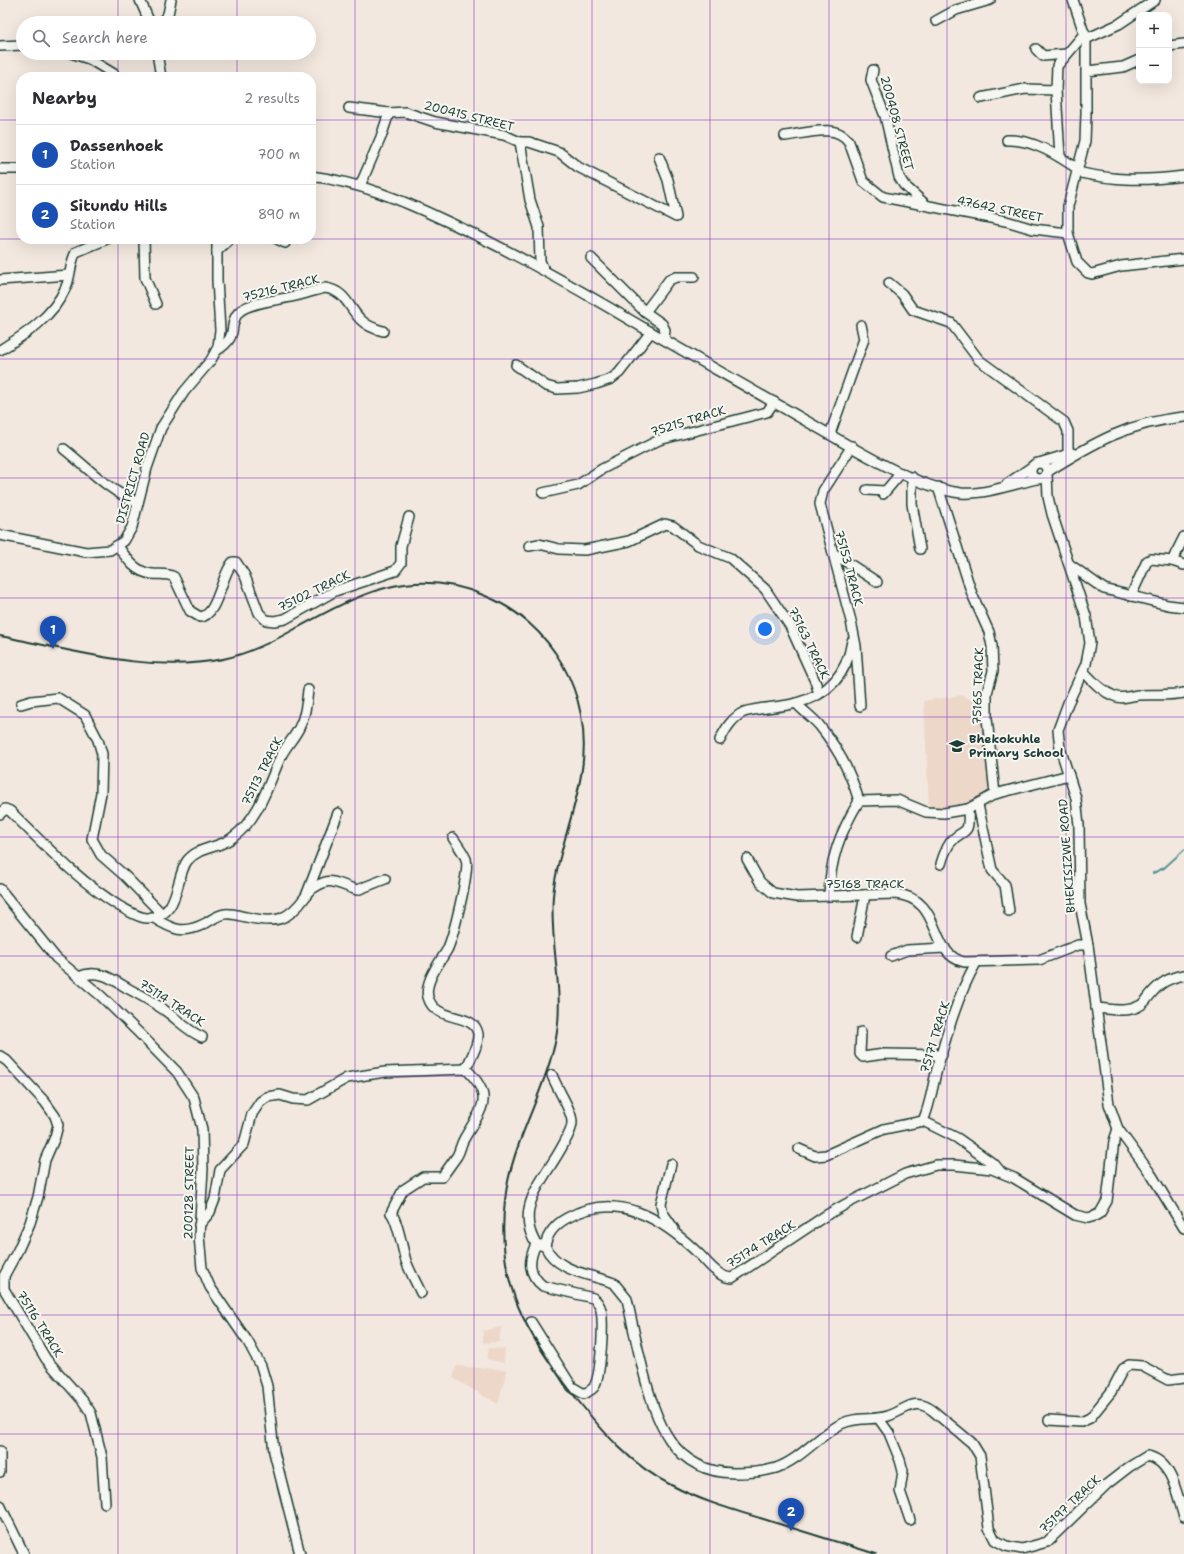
<!DOCTYPE html>
<meta charset="utf-8">
<style>
body{margin:0;font-family:"Shantell Sans",sans-serif;background:#f2f2f3;color:#2b2b33}
.controls{position:absolute;right:12px;top:12px;display:grid;overflow:hidden;border-radius:8px;box-shadow:0 4px 16px #0002}
.controls button{width:36px;height:36px;display:grid;place-items:center;padding:0;border:0;border-bottom:1px solid #e1e1e2;background:#fff;color:#2b2b33;font:20px sans-serif}
.you{position:absolute;left:765px;top:629px;width:14px;height:14px;margin:-10px;border:3px solid #fff;border-radius:50%;background:#1a73e8;box-shadow:0 0 0 6px #1a73e833}
.badge{display:grid;place-items:center;width:26px;height:26px;border-radius:50%;background:#0b8043;color:#fff;font-size:13px;font-weight:700}
.pin{position:absolute;translate:-50% -33px;filter:drop-shadow(0 1px 2px #0008)}
.pin::after{content:'';position:absolute;top:21px;width:14px;height:12px;background:inherit;clip-path:polygon(0 0,100% 0,50% 100%)}
.list{margin:0;padding:0;list-style:none}
h2{display:flex;justify-content:space-between;align-items:center;height:52px;margin:0;padding:0 16px;font-size:17px}
h2 small{font-size:13px;font-weight:400;color:#7c7c81}
.list li{display:grid;grid-template-columns:26px 1fr auto;gap:12px;align-items:center;box-sizing:border-box;height:60px;padding:0 16px;border-top:1px solid #e1e1e2}
.list b{display:block;font-size:15px;white-space:nowrap}
.list p{margin:0;font-size:13px;white-space:nowrap;color:#7c7c81}
.list em{font-size:13px;font-style:normal;color:#7c7c81}
.icon{flex:none;width:22px;height:22px;fill:none;stroke:currentColor;stroke-width:2;stroke-linecap:round;stroke-linejoin:round}
.map{position:relative;flex:none;width:1184px;height:1554px;overflow:hidden}
.search{position:absolute;background:#fff;box-shadow:0 4px 16px #0002;left:16px;top:16px;width:300px;height:44px;display:flex;align-items:center;gap:10px;box-sizing:border-box;padding:0 14px;border-radius:22px;color:#7c7c81;font-size:15px}
.panel{position:absolute;background:#fff;box-shadow:0 4px 16px #0002;left:16px;top:72px;width:300px;height:172px;border-radius:16px}
.map>svg:first-child{display:block}
.built{fill:#edd7c9}
.lines{fill:none;stroke-linecap:round;stroke-linejoin:round}
.stream{stroke:#579496;stroke-width:2}
.minor-casing{stroke:#1f3d34;stroke-width:12}
.minor{stroke:#f6f6f2;stroke-width:9}
.rail{stroke:#1f3d34;stroke-width:2}
.grid{fill:none;stroke:#7b2cbf;stroke-width:1;stroke-opacity:0.55}
.labels{text-anchor:middle;dominant-baseline:central;stroke-width:4;stroke-linejoin:round;paint-order:stroke}
.street-label{font-size:12px;fill:#1f3d34;stroke:#f6f6f2}
.poi-label{font-size:12px;font-weight:bold;fill:#1f3d34;stroke:#f6f6f2;text-anchor:start}
</style>
<div class="map">
<svg width="1184" height="1554" viewBox="0 0 1184 1554">
<rect width="100%" height="100%" fill="#f2e8df"/>
<filter id="ink" filterUnits="userSpaceOnUse"><feTurbulence type="fractalNoise" baseFrequency=".025" numOctaves="2"/><feDisplacementMap in="SourceGraphic" scale="8" xChannelSelector="R" yChannelSelector="G"/><feConvolveMatrix kernelMatrix="1 2 1 2 8 2 1 2 1" color-interpolation-filters="sRGB"/></filter>
<g filter="url(#ink)">
<!-- built -->
<g class="built">
<polygon points="962,695 982,705 993,787 979,802 943,810 929,809 924,701"/>
<polygon points="501,1327 499,1342 483,1343 483,1331"/>
<polygon points="489,1348 505,1349 504,1363 487,1359"/>
<polygon points="456,1366 507,1370 498,1404 453,1378"/>
</g>
<g class="lines">
<!-- stream -->
<polyline class="stream" points="1153,873 1164,868 1184,850"/>
<defs>
<g id="minor">
<polyline points="140,0 150,23"/>
<polyline points="1073,0 1086,39 1086,114 1085,141 1068,206 1068,233 1077,262 1088,273 1092,274 1121,266 1184,259"/>
<polyline points="936,21 956,10 990,0"/>
<polyline points="161,23 168,14 171,0"/>
<polyline points="1086,39 1119,24 1155,0"/>
<polyline points="0,46 23,45"/>
<polyline points="1169,46 1184,44"/>
<polyline points="1036,49 1043,56 1066,54"/>
<polyline points="71,53 89,59 114,74"/>
<polyline points="157,53 161,77"/>
<polyline points="873,70 871,80 885,116 899,177 904,185 926,205"/>
<polyline points="1087,71 1123,67 1139,60"/>
<polyline points="981,98 1025,89 1056,90"/>
<polyline points="349,108 389,113 405,112 435,122 504,135 520,142 530,200 539,227 540,261 544,270"/>
<path d="M785 136C805 134 836 122 849 142L863 181 883 197 1006 221 1033 229 1068 233"/>
<path d="M1007 140C1033 139 1057 155 1078 169"/>
<polyline points="520,142 529,142 559,152 578,167 676,217 668,180 659,157"/>
<polyline points="1060,157 1056,90 1057,66 1085,33"/>
<polyline points="0,169 21,169"/>
<path d="M1077 172C1115 181 1145 181 1184 176"/>
<path d="M311 176C358 182 402 200 444 220 501 246 555 276 608 307 672 345 737 381 801 418 844 442 912 487 961 493 982 495 1015 484 1036 479"/>
<polyline points="360,186 381,137 389,113"/>
<polyline points="144,239 145,278 156,304"/>
<polyline points="277,239 285,243"/>
<polyline points="217,251 230,239"/>
<polyline points="591,258 645,312 662,324 665,330 664,339"/>
<polyline points="0,280 69,275"/>
<polyline points="889,283 902,294 913,310 951,323 979,360 1064,422 1068,431 1068,454"/>
<polyline points="645,312 669,280 676,277 694,277"/>
<path d="M0 350C26 334 53 317 66 287 71 276 70 262 76 252L107 239"/>
<path d="M216 351C241 335 227 327 238 313 247 302 281 300 295 296 305 294 315 290 325 288 346 291 348 307 361 320 367 326 375 329 383 331"/>
<polyline points="516,365 546,386 557,389 578,388 596,384 611,379 619,373 651,332"/>
<polyline points="830,434 864,339 861,325"/>
<polyline points="852,446 823,491 820,504 851,621 856,646 860,706"/>
<path d="M64 449C88 468 109 491 138 503"/>
<circle cx="1039" cy="471" r="8"/>
<polyline points="1039,463 1072,453"/>
<path d="M1047 472C1093 443 1129 422 1184 417"/>
<polyline points="1047,474 1048,497 1052,514 1086,616 1090,643 1086,664 1068,703 1058,730 1060,748 1076,798 1079,825 1080,904 1088,945 1109,1104 1118,1129 1151,1174 1184,1228"/>
<polyline points="912,477 912,504 920,549"/>
<polyline points="1007,484 1033,466"/>
<polyline points="938,487 972,594 989,632 992,646 993,671 987,693 987,718 995,794"/>
<polyline points="867,490 885,491"/>
<polyline points="543,493 578,485 602,469 659,440 767,412 774,402"/>
<polyline points="883,494 901,473"/>
<polyline points="0,535 86,552 110,550 124,541 132,527 147,468 161,428 184,392 211,360 218,347 220,330 217,280 217,239"/>
<path d="M118 546C127 559 135 572 152 574 160 575 167 573 174 577L190 611 200 617C218 616 221 574 233 562H236L245 576 259 613 266 620 274 621 285 619 335 591 395 571 401 563V546L409 517"/>
<polyline points="529,546 539,544 559,549 585,550 629,541 665,524 673,526 698,545 730,558 765,589 790,626 815,681 819,693"/>
<polyline points="833,553 877,582"/>
<polyline points="1172,561 1184,565"/>
<polyline points="1069,564 1104,589 1168,605 1184,607"/>
<polyline points="1131,596 1147,561 1151,559 1172,561 1184,537"/>
<path d="M1083 671C1092 680 1101 691 1114 696 1122 700 1129 696 1138 695 1154 694 1168 696 1184 693"/>
<path d="M796 703C803 711 812 717 819 725 837 747 851 773 859 801 840 833 830 858 829 896"/>
<polyline points="21,704 31,701 58,698 85,715 98,740 102,754 101,793 92,839 101,855 125,876 161,913"/>
<path d="M720 740C726 728 732 718 744 712 761 707 779 708 796 703 829 695 847 674 852 641"/>
<polyline points="859,801 897,800 926,812 944,813 968,809 995,794 1069,775"/>
<polyline points="978,805 992,870 1005,885 1009,911"/>
<path d="M0 814 5 809 10 811C45 845 77 880 119 906 127 910 138 918 147 918 180 918 175 878 187 861 199 846 218 849 232 838 259 819 268 785 281 756 286 746 294 738 299 728 305 717 307 703 308 690"/>
<path d="M453 838C457 844 463 852 466 859 470 870 453 938 447 950 440 962 424 982 428 997 435 1024 475 1011 478 1034 479 1045 470 1059 466 1069"/>
<path d="M747 859 760 882 773 893 797 897 895 894C944 898 927 953 964 962L1039 960 1078 945H1088"/>
<path d="M941 864C943 857 946 849 950 843 963 826 970 840 968 809"/>
<polyline points="0,889 56,958 101,996 139,1033 177,1072 194,1098 202,1129 203,1169 199,1236 202,1268 210,1287 248,1342 261,1366 267,1386 274,1452 300,1554"/>
<path d="M309 891C331 875 332 882 357 890L385 879"/>
<path d="M152 917C173 930 183 935 206 923 212 919 218 915 225 914 232 913 240 916 246 917 276 924 288 921 306 896L338 813"/>
<polyline points="857,937 865,895"/>
<polyline points="891,956 907,950 945,948"/>
<path d="M78 977C98 968 112 979 129 989 142 996 155 1003 167 1012 179 1021 188 1031 202 1037"/>
<path d="M1096 1008C1109 1009 1127 1013 1139 1006 1144 1004 1147 999 1150 995 1160 983 1168 978 1184 975"/>
<polyline points="861,1032 860,1054 863,1057 884,1054 942,1055"/>
<polyline points="0,1056 7,1061 45,1102 55,1116 58,1125 55,1137 45,1160 38,1197 30,1223 18,1250 4,1276 4,1289 46,1359 83,1401 91,1413 102,1457 105,1503"/>
<path d="M923 1121C930 1105 932 1089 936 1073 946 1037 957 996 976 963"/>
<path d="M1118 1129 1114 1141 1107 1201 1100 1213 1095 1216 1088 1218 1075 1215 1014 1178 992 1169 954 1165H936L905 1174 846 1204 825 1216 732 1278C719 1278 708 1263 700 1255 663 1219 618 1190 567 1218 556 1224 547 1234 545 1246 557 1272 590 1274 614 1283L627 1299C632 1323 637 1346 643 1370 656 1421 672 1472 734 1473 748 1473 763 1472 776 1468 801 1459 818 1436 841 1424 857 1416 873 1421 888 1416 906 1410 914 1397 932 1410L972 1443 980 1456 989 1528 995 1540 1006 1546 1022 1549 1047 1542 1107 1484 1129 1467 1147 1456C1173 1461 1177 1496 1184 1517"/>
<polyline points="799,1149 815,1156 826,1155 884,1129 923,1121 957,1138 995,1165 1000,1171"/>
<polyline points="671,1164 661,1204 663,1213 674,1229"/>
<path d="M199 1225 210 1212 215 1199 220 1170 244 1144 252 1114 260 1102 267 1097 280 1095 293 1099 308 1100 347 1078 385 1072 466 1069C496 1098 481 1109 464 1139 461 1144 460 1151 457 1156 452 1163 447 1170 442 1177H423L403 1190 391 1213C398 1221 402 1248 406 1261 410 1272 416 1282 421 1293"/>
<path d="M536 1244C513 1206 546 1178 563 1145 567 1138 572 1130 572 1123 573 1112 556 1087 552 1075"/>
<path d="M531 1322 572 1387 584 1394C587 1392 592 1390 594 1387 601 1375 604 1325 601 1310 600 1305 597 1301 593 1298L543 1286C528 1274 528 1261 536 1244L545 1246"/>
<polyline points="879,1419 889,1433 900,1460 903,1471 900,1491 910,1520"/>
<polyline points="1049,1420 1081,1422 1090,1418 1111,1392 1123,1369 1129,1365 1142,1366 1168,1380 1184,1378"/>
<polyline points="0,1451 0,1472"/>
<polyline points="0,1505 24,1554"/>
</g>
</defs>
<!-- minor casing -->
<use href="#minor" class="minor-casing"/>
<!-- minor -->
<use href="#minor" class="minor"/>
<!-- rail -->
<path class="rail" d="M0 636C73 650 148 674 223 659 248 654 272 642 295 629 357 595 410 565 483 595 552 622 593 695 582 769 576 812 557 853 553 896 549 945 566 994 555 1043 543 1097 511 1144 505 1200 495 1284 527 1335 576 1398 603 1432 631 1465 671 1485 699 1500 730 1509 760 1518 799 1530 838 1542 876 1554"/>
</g>
</g>
<!-- grid -->
<path class="grid" d="M118 0V23M237 0V23M355 0V1554M474 0V1554M592 0V1554M710 0V1554M829 0V1554M947 0V1554M1066 0V1554M118 53V77M237 53V77M0 120H21M311 120H1184M0 239H1184M118 239V1554M237 239V1554M0 359H1184M0 478H1184M0 598H1184M0 717H1184M0 837H1184M0 956H1184M0 1076H1184M0 1195H1184M0 1315H1184M0 1434H1184"/>
<!-- icons -->
<defs>
<symbol id="school-bare" viewBox="-9 -9 18 18"><path d="M0-5L7-2L0 1L-7-2ZM-4 1L0 2.5L4 1V4Q0 6-4 4Z" fill="#1f3d34" stroke="#f6f6f2" stroke-width="2.5" paint-order="stroke"/></symbol>
</defs>
<g fill-rule="evenodd">
<use href="#school-bare" x="946" y="735" width="22" height="22"/>
</g>
<g class="labels">
<!-- street labels -->
<g class="street-label">
<text transform="translate(469 116) rotate(14)">200415 STREET</text>
<text transform="translate(897 123) rotate(75)">200408 STREET</text>
<text transform="translate(1000 209) rotate(12)">47642 STREET</text>
<text transform="translate(281 288) rotate(-14)">75216 TRACK</text>
<text transform="translate(688 421) rotate(-17)">75215 TRACK</text>
<text transform="translate(133 478) rotate(-74)">DISTRICT ROAD</text>
<text transform="translate(849 568) rotate(75)">75153 TRACK</text>
<text transform="translate(314 591) rotate(-26)">75102 TRACK</text>
<text transform="translate(809 643) rotate(64)">75163 TRACK</text>
<text transform="translate(978 686) rotate(-88)">75165 TRACK</text>
<text transform="translate(262 771) rotate(-63)">75113 TRACK</text>
<text transform="translate(1067 856) rotate(-94)">BHEKISIZWE ROAD</text>
<text x="865" y="884">75168 TRACK</text>
<text transform="translate(172 1003) rotate(33)">75114 TRACK</text>
<text transform="translate(935 1037) rotate(-73)">75171 TRACK</text>
<text transform="translate(189 1193) rotate(-89)">200128 STREET</text>
<text transform="translate(761 1244) rotate(-32)">75174 TRACK</text>
<text transform="translate(40 1324) rotate(58)">75116 TRACK</text>
<text transform="translate(1070 1504) rotate(-43)">75197 TRACK</text>
</g>
<!-- poi labels -->
<g class="poi-label">
<text x="969" y="739">Bhekokuhle<tspan x="969" dy="14">Primary School</tspan></text>
</g>
</g>
</svg>
<div class="controls">
<button>+</button>
<button>−</button>
</div>
<div class="you"></div>
<div class="pin badge" style="left:53px;top:649px;background:#1a4fb4">1</div>
<div class="pin badge" style="left:791px;top:1531px;background:#1a4fb4">2</div>
<div class="search"><svg class="icon" aria-label="search" viewBox="0 0 24 24"><circle cx="10" cy="10" r="6"/><path d="M15 15l6 6"/></svg>Search here</div>
<section class="panel">
<h2>Nearby<small>2 results</small></h2>
<ul class="list">
<li><span class="badge" style="background:#1a4fb4">1</span><div><b>Dassenhoek</b><p>Station</p></div><em>700 m</em></li>
<li><span class="badge" style="background:#1a4fb4">2</span><div><b>Situndu Hills</b><p>Station</p></div><em>890 m</em></li>
</ul>
</section>
</div>
